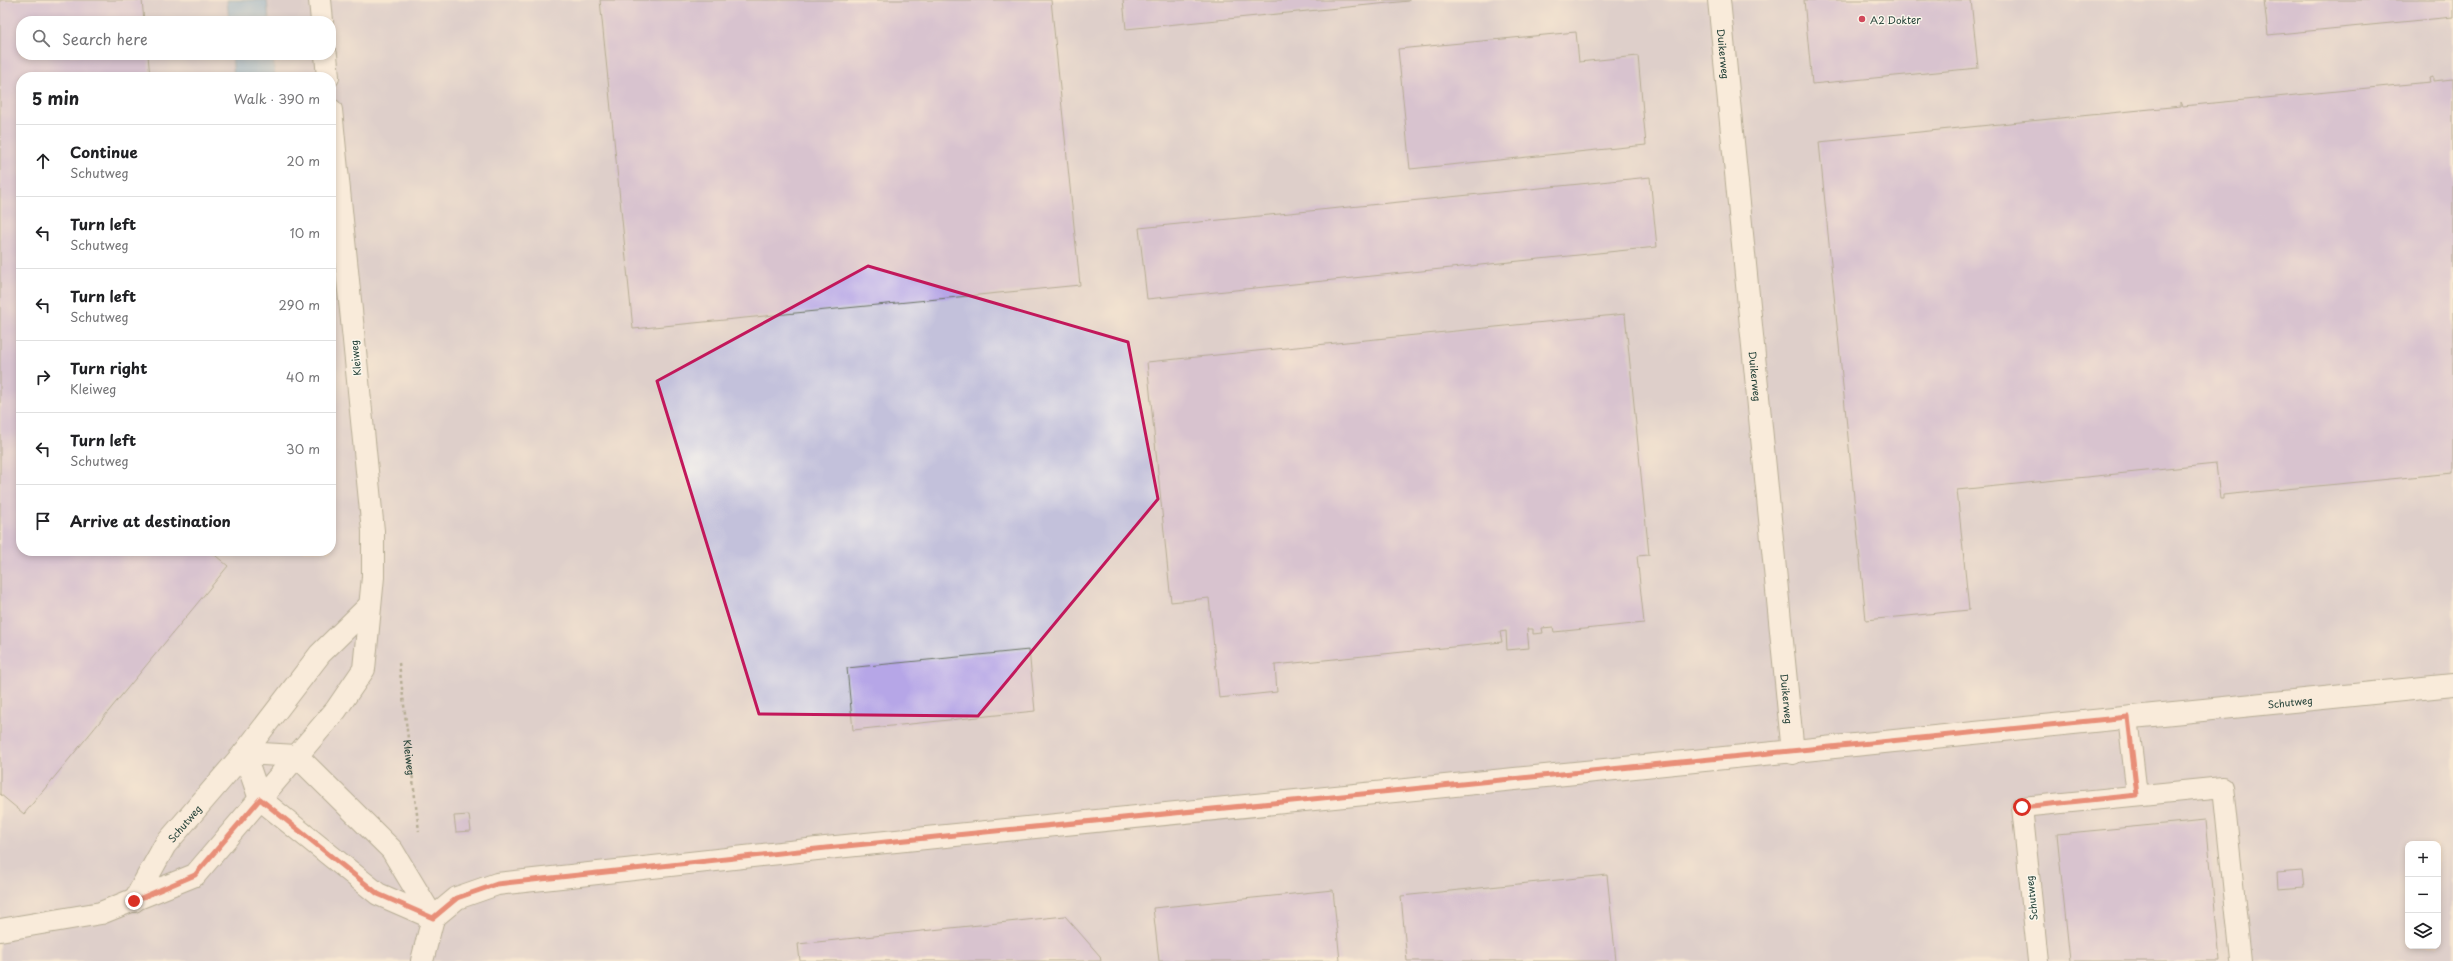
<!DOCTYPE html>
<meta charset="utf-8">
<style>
body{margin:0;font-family:"Playpen Sans",sans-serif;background:#f2f2f2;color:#202124}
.controls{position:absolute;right:12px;bottom:12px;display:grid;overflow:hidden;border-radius:8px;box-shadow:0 2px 6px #0003}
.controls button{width:36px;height:36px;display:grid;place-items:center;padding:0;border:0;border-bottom:1px solid #e0e0e0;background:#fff;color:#202124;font:20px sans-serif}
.stop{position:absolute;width:12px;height:12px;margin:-9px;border:3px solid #d93025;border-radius:50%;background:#fff}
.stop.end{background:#d93025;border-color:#fff;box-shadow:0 1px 4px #0008}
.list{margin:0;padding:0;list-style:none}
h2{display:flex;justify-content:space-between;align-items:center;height:52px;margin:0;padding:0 16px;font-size:17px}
h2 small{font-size:13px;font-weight:400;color:#757577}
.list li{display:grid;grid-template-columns:26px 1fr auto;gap:12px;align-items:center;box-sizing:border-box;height:72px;padding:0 16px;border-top:1px solid #e0e0e0}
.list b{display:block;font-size:15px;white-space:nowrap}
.list p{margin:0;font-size:13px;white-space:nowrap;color:#757577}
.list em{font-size:13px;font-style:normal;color:#757577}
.icon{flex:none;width:22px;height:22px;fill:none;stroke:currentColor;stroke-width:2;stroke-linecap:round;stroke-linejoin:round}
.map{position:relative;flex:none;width:2453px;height:961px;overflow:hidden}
.search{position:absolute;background:#fff;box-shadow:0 2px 6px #0003;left:16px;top:16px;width:320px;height:44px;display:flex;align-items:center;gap:10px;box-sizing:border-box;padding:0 14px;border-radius:16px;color:#757577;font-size:15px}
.panel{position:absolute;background:#fff;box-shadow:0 2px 6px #0003;left:16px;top:72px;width:320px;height:484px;border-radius:16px}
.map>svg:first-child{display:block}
.industrial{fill:#c3c1db;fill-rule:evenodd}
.water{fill:#6aa8dd;stroke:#447288}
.building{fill:#b6a6e7}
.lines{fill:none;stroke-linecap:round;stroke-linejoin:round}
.lane-casing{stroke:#6a7464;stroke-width:22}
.street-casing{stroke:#6a7464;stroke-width:24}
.path{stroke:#6a7464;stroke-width:2.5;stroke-dasharray:3 3;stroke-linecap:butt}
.lane{stroke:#fff;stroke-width:20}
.street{stroke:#fff;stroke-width:22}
.route{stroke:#d93025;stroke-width:5}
.marked{fill:none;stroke:#c2185b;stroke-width:3;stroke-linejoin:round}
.poi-dot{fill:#d1495b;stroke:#fbf7ec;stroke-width:1.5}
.labels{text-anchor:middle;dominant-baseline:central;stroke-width:3;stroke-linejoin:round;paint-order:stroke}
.poi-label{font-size:10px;fill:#1f3d34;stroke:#fbf7ec;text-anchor:start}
.street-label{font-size:10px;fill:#1f3d34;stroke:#fbf7ec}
</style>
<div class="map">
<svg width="2453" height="961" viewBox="0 0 2453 961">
<rect width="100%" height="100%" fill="#fbf7ec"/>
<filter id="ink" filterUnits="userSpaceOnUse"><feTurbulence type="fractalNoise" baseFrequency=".025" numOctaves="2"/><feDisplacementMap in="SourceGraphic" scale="8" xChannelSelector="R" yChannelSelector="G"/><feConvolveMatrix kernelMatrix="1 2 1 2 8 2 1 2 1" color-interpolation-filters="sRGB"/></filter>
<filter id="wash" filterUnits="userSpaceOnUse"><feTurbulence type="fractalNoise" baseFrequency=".012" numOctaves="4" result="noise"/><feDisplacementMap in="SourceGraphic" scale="16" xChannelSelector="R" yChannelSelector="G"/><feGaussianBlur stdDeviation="0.9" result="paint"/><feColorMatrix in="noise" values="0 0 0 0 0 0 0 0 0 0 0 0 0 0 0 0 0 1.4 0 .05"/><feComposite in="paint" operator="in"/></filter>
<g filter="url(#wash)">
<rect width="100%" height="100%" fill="#f4dabc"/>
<!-- industrial -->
<path class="industrial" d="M0 0H2453V961H0ZM21 21H331V55H21ZM21 77H331V551H21ZM2408 844H2438V946H2408Z"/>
<!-- water -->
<g class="water">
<polygon points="227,0 267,0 269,21 229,21"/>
<polygon points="232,55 273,55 275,77 234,77"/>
</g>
<g id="blocks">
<!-- building -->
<g class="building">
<polygon points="0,0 142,0 144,21 21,21 21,55 148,55 150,77 21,77 21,551 210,551 228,566 24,814 0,794"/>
<polygon points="600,0 1051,0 1080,285 633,329"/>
<polygon points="1123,0 1409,0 1409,1 1126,29"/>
<polygon points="1804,0 1971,0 1978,68 1812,84"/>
<polygon points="2264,0 2453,0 2453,17 2268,35"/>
<polygon points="1576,32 1579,62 1638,56 1646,145 1410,169 1398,49"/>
<polygon points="2433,77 2433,81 2453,79 2453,473 2223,495 2223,499 2220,499 2216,464 1957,490 1969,610 1866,620 1819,142 2181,106 2181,102 2183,106 2430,82 2429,78"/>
<polygon points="1650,177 1657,247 1147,299 1139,228"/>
<polygon points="1625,314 1649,555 1637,556 1644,623 1554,632 1553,627 1542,628 1543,633 1533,634 1533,629 1527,629 1529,648 1507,650 1506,631 1500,632 1502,642 1275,665 1277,692 1219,698 1209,598 1171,602 1147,362"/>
<polygon points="1029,650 1035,711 853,730 847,668"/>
<polygon points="469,815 471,831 456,832 454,816"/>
<polygon points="2206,820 2220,961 2070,961 2057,834"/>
<polygon points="2302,871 2304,887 2278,889 2277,873"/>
<polygon points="1607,875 1616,961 1407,961 1401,896"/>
<polygon points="1333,890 1340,961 1159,961 1153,908"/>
<polygon points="1065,916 1100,956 1101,961 800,961 798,944"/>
</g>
</g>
</g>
<g filter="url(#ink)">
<use href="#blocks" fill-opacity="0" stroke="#6a7464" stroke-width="1"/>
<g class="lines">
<defs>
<g id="lane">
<polyline points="2128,717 2137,795"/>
<polyline points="2038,961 2022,807 2223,787 2241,961"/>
</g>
<g id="street">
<polyline points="320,0 322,21"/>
<path id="s2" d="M1719 0 1793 753"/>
<polyline points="326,55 328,77"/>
<polyline points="244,753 297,756 392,850 433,918 422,961"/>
<polyline points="244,753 260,799 378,894 433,918"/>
<path id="s3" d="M134 901 165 845 244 753 320 654 369 606"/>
<path id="s4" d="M433 918 457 898 497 884 826 848 2453 685"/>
<polyline points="0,930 101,913 195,875 336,710 364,669 373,577 373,531 331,110"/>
</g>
</defs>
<!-- lane casing -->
<use href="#lane" class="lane-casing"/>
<!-- street casing -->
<use href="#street" class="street-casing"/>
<!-- path -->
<path class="path" id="s1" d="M399 663 419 831"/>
<!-- lane -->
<use href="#lane" class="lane"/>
<!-- street -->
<use href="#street" class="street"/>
</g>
</g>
<g class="lines" filter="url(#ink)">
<!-- route -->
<polyline class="route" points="134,901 195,875 260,799 378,894 433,918 457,898 497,884 826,848 2128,717 2137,795 2022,807"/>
</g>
<!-- marked area -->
<path d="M0 0H2453V961H0ZM868 266 1128 342 1158 499 978 716 759 714 657 381Z" fill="#f4dabc" fill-opacity=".55" fill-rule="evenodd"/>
<path class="marked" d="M868 266 1128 342 1158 499 978 716 759 714 657 381Z"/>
<!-- markers -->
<circle class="poi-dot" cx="1862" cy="19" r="4"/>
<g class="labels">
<!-- poi labels -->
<g class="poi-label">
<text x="1870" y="19">A2 Dokter</text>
</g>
<!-- street labels -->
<g class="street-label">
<text stroke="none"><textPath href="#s2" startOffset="54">Duikerweg</textPath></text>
<text transform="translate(355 358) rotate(-96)">Kleiweg</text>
<text stroke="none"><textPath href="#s2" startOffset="378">Duikerweg</textPath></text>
<text stroke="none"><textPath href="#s2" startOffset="702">Duikerweg</textPath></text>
<text stroke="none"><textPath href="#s4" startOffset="1876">Schutweg</textPath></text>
<text stroke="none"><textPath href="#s1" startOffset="95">Kleiweg</textPath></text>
<text stroke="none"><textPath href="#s3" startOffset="93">Schutweg</textPath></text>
<text transform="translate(2031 898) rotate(-96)">Schutweg</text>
</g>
</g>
</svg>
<div class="controls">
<button>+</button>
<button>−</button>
<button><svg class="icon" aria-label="layers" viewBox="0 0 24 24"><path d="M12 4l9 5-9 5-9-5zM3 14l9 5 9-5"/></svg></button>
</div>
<div class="stop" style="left:2022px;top:807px"></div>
<div class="stop end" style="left:134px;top:901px"></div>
<div class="search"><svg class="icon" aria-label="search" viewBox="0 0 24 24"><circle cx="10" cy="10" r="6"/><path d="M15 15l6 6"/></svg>Search here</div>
<section class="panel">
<h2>5 min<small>Walk · 390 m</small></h2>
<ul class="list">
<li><svg class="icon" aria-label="ahead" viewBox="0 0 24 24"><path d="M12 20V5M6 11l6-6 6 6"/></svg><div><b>Continue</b><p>Schutweg</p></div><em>20 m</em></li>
<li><svg class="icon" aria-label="left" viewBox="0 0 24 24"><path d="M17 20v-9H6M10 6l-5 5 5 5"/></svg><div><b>Turn left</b><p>Schutweg</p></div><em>10 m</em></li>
<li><svg class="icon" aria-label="left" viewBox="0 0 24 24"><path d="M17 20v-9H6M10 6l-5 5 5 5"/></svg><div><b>Turn left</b><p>Schutweg</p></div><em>290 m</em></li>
<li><svg class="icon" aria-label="right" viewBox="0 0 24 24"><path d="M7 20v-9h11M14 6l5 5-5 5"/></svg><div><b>Turn right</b><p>Kleiweg</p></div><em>40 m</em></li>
<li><svg class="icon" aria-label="left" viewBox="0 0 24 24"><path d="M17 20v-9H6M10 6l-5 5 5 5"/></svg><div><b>Turn left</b><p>Schutweg</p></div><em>30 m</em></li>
<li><svg class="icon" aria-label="arrive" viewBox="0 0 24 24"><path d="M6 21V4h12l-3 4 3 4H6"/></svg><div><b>Arrive at destination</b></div></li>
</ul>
</section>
</div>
